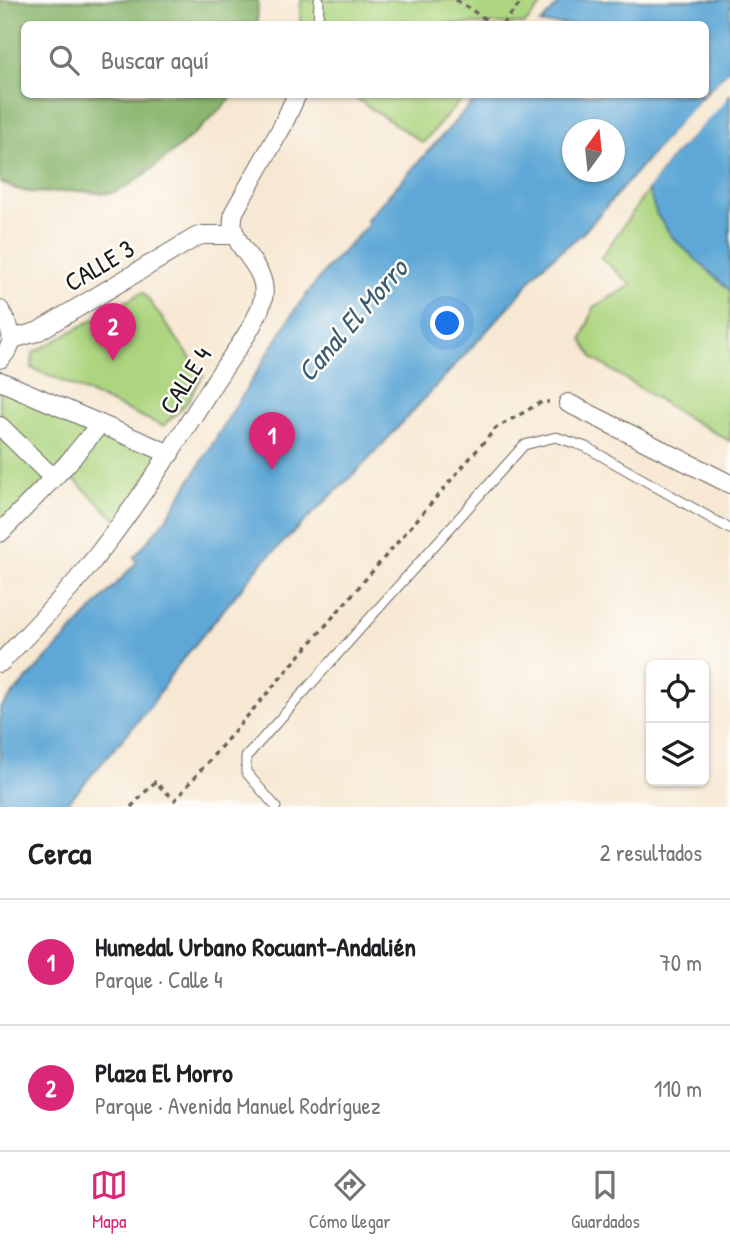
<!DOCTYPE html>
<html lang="es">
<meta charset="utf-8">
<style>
body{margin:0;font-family:"Patrick Hand",sans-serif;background:#f2f2f2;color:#202124}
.controls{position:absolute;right:21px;bottom:21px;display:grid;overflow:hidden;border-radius:10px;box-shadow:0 2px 5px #0004}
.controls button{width:63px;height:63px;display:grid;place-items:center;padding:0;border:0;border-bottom:2px solid #e0e0e0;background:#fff;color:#202124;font:35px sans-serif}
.compass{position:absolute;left:562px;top:119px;width:63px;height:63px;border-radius:50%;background:#fff;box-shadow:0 2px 5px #0004;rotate:15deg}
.you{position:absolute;left:448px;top:324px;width:24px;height:24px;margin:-18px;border:5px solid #fff;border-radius:50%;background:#1a73e8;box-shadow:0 0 0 10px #1a73e833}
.badge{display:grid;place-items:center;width:46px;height:46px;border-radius:50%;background:#db2777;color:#fff;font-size:23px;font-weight:700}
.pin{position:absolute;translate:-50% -58px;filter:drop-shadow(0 2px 4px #0008)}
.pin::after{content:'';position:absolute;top:37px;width:24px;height:21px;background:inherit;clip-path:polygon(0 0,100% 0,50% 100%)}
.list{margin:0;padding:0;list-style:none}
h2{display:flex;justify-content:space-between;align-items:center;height:91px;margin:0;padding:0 28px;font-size:30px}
h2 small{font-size:23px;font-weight:400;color:#757577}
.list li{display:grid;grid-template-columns:46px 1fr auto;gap:21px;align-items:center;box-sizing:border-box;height:126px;padding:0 28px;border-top:2px solid #e0e0e0}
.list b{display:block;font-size:26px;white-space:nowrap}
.list p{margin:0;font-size:23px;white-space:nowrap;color:#757577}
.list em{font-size:23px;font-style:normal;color:#757577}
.icon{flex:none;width:38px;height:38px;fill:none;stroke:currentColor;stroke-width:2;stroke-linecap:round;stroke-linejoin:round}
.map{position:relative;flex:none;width:730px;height:807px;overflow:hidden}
.search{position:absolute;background:#fff;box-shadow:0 2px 5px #0004;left:21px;right:21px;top:21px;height:77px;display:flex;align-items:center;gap:18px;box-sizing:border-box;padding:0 24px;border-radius:10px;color:#757577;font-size:26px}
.sheet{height:343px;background:#fff}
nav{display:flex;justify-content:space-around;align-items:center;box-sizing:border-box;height:98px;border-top:2px solid #e0e0e0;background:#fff;font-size:19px;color:#757577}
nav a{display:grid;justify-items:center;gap:4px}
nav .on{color:#db2777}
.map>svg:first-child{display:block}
.green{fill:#add580;stroke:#64784e;stroke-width:2}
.forest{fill:#8ab66e;stroke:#536945;stroke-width:2}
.water{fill:#5fa7d6;stroke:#3e6279;stroke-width:2;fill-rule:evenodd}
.pier{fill:#f7e8d3}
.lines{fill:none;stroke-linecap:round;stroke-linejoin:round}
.service-casing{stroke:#69635c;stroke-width:11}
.minor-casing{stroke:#69635c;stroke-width:20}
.path{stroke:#69635c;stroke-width:3.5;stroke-dasharray:5 5;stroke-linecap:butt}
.service{stroke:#fff;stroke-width:9}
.minor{stroke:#fff;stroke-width:18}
.labels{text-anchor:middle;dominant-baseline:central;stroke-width:5;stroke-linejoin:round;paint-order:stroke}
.street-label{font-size:26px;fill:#1c1c1c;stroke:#fdfcf7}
.water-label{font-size:28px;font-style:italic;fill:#3a5b70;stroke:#fdfcf7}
</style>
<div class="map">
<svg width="730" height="807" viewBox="0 0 730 807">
<rect width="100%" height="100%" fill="#fdfcf7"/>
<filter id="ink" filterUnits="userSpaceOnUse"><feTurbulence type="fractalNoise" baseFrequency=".0143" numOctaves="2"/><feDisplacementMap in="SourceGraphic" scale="14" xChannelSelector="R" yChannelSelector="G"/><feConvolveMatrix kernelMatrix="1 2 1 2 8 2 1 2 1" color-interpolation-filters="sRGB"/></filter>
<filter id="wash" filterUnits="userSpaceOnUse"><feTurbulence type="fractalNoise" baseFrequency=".00686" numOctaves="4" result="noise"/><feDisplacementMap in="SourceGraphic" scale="28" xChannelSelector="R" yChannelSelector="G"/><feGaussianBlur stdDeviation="1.57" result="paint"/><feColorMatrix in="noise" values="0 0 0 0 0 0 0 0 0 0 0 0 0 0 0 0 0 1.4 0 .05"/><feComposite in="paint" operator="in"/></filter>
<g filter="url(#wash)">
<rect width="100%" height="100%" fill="#f7e8d3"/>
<!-- green -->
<g class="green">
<polygon points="301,0 546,0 525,24 300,24"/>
<polygon points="351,95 465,95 423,143"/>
<polygon points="730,95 730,441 684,416 594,359 582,340 594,307 632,285 601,258 671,157"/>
<polygon points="143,292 203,375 186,404 163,426 32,368 33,353"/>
<polygon points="0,382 98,425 53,476 0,424"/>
<polygon points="101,425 168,454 119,522 64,470"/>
<polygon points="0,430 49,478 0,523"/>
</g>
<!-- forest -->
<path class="forest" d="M0 0H258L257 24H24V94L232 95 230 100C211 119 135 190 111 193 99 195 86 190 74 191 41 192 31 197 0 182Z"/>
<!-- water -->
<g class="water">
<polygon points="562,0 730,0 730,69 706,94 706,24 540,24"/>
<path d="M705 94 583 233 540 268 515 300 368 460 262 563 174 670 151 706 64 807H0V708L137 562 134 557 167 518 296 308 328 267 368 225 367 219 479 95ZM572 130H614V172H572Z"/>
<polygon points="730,95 730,291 673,238 657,215 648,189 671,157"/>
</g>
<!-- pier -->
<g class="pier">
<polygon points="730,69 730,74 686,120 656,157 636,180 633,178 683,118"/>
<polygon points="730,91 725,102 671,157 648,189 645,187 669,155"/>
</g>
</g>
<g filter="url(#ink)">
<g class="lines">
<defs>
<g id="service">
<polyline points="318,24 319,0"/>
<polyline points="276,807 246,772 246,757 524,445 556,437 586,447 730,529"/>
</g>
<g id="minor">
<path d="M0 310C11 330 19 341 0 359"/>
<polyline points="12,339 37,332 196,237 203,235 236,235"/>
<polyline points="0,381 170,454"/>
<polyline points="568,403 730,484"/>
<polyline points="0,426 53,478"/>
<polyline points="0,533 67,464 100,424"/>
<path d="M0 663C28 634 57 605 83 573 132 513 174 447 215 381 230 358 257 325 263 299 269 269 239 254 233 228 232 223 233 217 234 212L282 127 297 94"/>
</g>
</defs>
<!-- service casing -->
<use href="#service" class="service-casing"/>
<!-- minor casing -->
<use href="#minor" class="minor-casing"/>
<!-- path -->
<g class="path">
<polyline points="456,0 493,24"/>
<polyline points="503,24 523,0"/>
<polyline points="131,807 155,782 175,800 496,428 542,402 549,402"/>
</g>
<!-- service -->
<use href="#service" class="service"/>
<!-- minor -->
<use href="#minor" class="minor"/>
</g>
</g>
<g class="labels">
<!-- street labels -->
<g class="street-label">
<text transform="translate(99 265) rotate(-31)">CALLE 3</text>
<text transform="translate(185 380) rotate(-58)">CALLE 4</text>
</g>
<!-- water labels -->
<g class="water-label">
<text transform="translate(352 320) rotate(-49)">Canal El Morro</text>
</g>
</g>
</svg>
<div class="controls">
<button><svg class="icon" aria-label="locate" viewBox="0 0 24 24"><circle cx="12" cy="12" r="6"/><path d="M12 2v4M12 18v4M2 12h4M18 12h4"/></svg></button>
<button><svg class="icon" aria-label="layers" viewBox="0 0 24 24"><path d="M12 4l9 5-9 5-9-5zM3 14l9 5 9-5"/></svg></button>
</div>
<svg class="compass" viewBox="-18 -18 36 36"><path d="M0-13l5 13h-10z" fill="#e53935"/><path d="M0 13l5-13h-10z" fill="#757577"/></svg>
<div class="you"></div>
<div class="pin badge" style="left:272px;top:470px">1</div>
<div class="pin badge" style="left:113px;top:361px">2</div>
<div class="search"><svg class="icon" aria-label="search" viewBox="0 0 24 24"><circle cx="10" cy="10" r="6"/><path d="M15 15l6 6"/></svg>Buscar aquí</div>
</div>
<section class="sheet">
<h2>Cerca<small>2 resultados</small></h2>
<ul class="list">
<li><span class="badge">1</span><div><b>Humedal Urbano Rocuant-Andalién</b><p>Parque · Calle 4</p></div><em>70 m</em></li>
<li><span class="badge">2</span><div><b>Plaza El Morro</b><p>Parque · Avenida Manuel Rodríguez</p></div><em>110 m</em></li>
</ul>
</section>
<nav>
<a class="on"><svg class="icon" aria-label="map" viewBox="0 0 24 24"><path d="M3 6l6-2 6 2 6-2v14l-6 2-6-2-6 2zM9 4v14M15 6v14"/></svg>Mapa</a>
<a><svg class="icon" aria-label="directions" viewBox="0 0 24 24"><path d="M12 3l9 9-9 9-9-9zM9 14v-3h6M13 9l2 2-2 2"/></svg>Cómo llegar</a>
<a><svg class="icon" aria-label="saved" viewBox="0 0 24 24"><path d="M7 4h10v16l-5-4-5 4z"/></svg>Guardados</a>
</nav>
